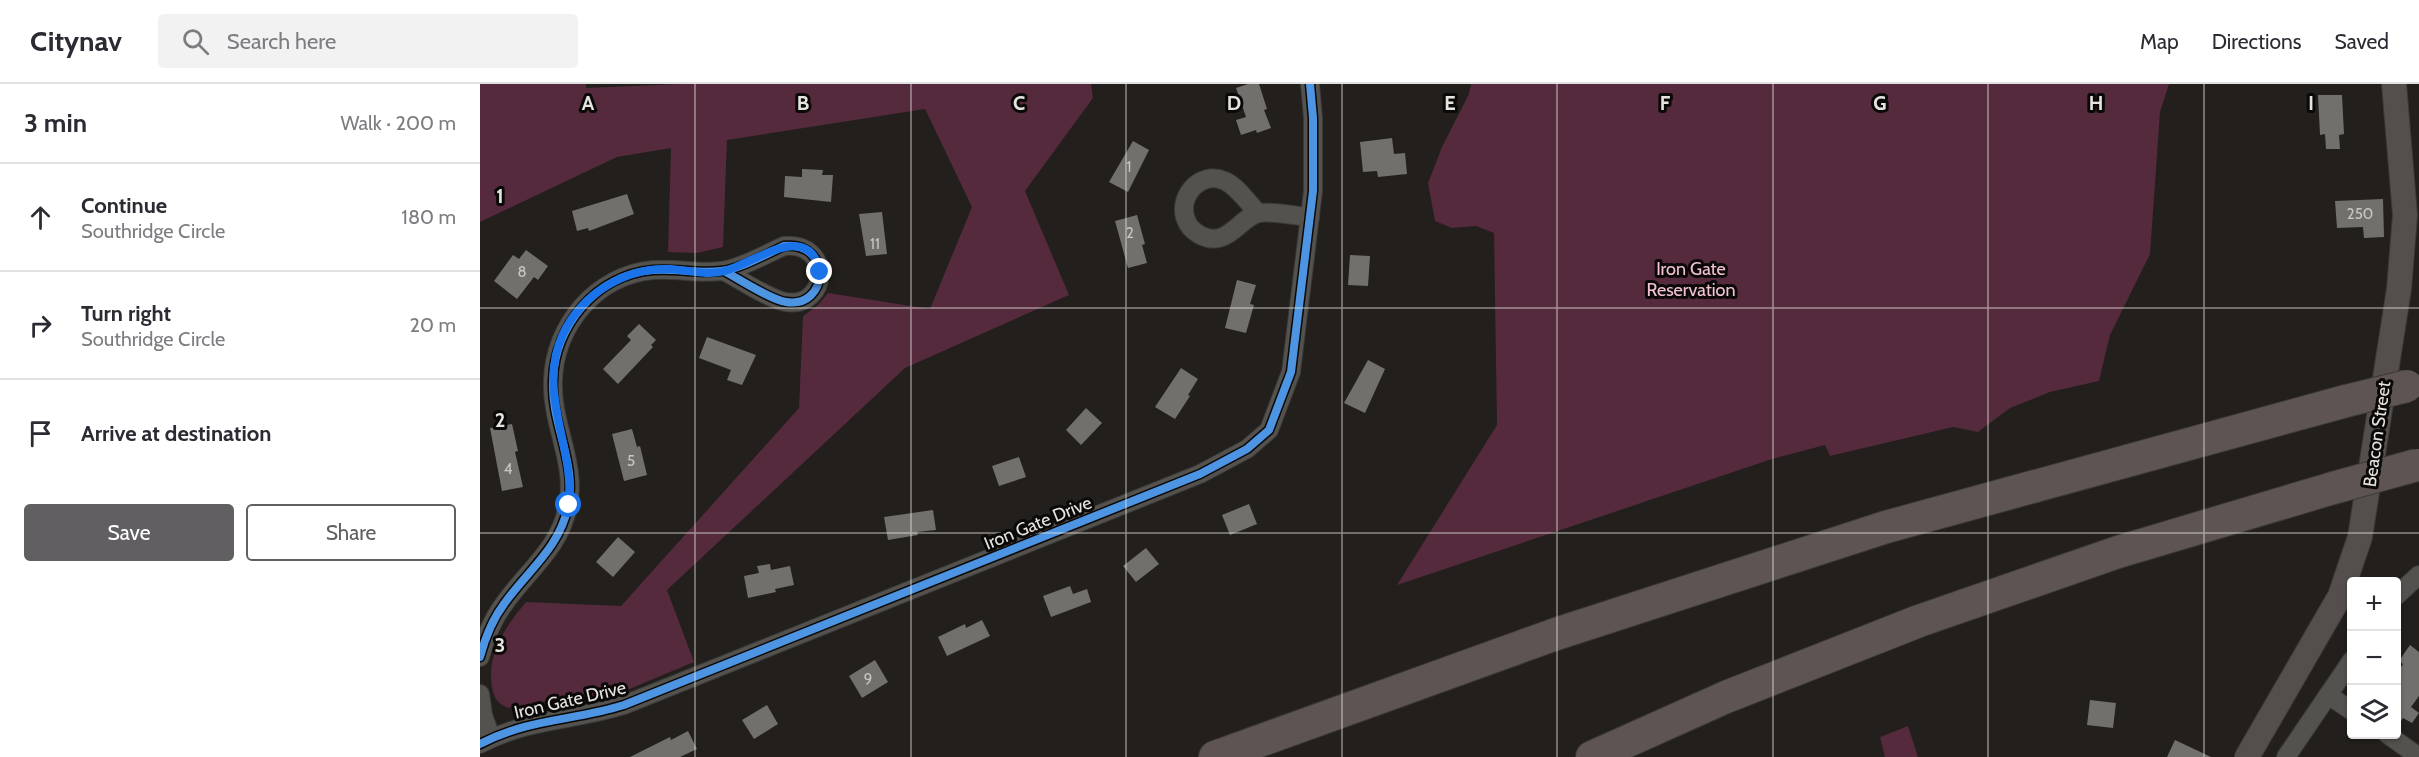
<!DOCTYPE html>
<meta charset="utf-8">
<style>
body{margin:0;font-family:Cabin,sans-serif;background:#f2f2f3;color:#2b2b33}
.controls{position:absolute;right:18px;bottom:18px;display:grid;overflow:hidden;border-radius:6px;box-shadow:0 2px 4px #0004}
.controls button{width:54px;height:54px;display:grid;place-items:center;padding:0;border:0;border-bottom:2px solid #e1e1e2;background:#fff;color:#2b2b33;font:30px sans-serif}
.stop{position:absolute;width:18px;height:18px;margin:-14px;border:4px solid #1a73e8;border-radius:50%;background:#fff}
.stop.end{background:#1a73e8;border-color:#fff;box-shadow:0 2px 6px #0008}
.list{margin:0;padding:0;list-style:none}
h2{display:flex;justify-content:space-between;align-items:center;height:78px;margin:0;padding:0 24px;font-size:26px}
h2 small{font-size:20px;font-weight:400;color:#7c7c81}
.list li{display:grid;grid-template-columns:39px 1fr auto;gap:18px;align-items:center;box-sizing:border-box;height:108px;padding:0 24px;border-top:2px solid #e1e1e2}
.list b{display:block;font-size:22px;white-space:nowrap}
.list p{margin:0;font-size:20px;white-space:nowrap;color:#7c7c81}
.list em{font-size:20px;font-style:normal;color:#7c7c81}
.actions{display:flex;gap:12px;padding:18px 24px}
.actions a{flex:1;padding:14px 0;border:2px solid #615f62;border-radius:6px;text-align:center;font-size:21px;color:#615f62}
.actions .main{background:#615f62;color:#fff}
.icon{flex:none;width:33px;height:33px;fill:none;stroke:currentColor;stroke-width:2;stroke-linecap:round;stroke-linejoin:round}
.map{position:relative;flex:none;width:1939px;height:673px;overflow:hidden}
header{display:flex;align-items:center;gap:36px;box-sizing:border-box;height:84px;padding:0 30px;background:#fff;border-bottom:2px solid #e1e1e2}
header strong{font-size:28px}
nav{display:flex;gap:33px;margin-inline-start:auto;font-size:21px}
.search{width:420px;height:54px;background:#f2f2f3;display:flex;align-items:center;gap:15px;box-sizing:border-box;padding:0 21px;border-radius:6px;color:#7c7c81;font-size:22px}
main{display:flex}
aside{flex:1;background:#fff}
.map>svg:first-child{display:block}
.green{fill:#542a3c}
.building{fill:#72706d}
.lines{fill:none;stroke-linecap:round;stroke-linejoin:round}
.minor-casing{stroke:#3b3936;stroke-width:20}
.secondary-casing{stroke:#3b3936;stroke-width:26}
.motorway-casing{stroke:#3b3936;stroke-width:34}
.minor{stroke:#54524f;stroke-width:18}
.secondary{stroke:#544f4d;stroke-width:24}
.motorway{stroke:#5e5552;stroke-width:32}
.motorway-bridge-casing{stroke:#3b3936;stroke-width:34;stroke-linecap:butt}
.motorway-bridge{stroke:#5e5552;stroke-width:32}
.cycleway-casing{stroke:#0b0907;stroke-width:11}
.cycleway{stroke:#4d94e3;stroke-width:8}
.route{stroke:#1a73e8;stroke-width:8}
.grid{fill:none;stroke:#e7e4e0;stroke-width:1.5;stroke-opacity:0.55}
.labels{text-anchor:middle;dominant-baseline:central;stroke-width:6;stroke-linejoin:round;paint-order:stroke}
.number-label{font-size:15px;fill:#cac7c3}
.park-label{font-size:18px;fill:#f3c1d4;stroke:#0b0907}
.street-label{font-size:18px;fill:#e7e4e0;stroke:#0b0907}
.grid-label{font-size:20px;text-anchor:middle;font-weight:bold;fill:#e7e4e0;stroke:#0b0907;stroke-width:6;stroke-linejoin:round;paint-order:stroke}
</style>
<header>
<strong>Citynav</strong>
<div class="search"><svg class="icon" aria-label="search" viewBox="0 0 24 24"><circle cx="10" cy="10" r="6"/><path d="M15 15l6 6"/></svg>Search here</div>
<nav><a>Map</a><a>Directions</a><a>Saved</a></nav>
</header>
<main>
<aside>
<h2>3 min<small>Walk · 200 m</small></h2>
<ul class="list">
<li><svg class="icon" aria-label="ahead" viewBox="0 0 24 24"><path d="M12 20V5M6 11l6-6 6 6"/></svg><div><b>Continue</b><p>Southridge Circle</p></div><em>180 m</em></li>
<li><svg class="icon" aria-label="right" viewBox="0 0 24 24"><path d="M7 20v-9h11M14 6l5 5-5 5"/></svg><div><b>Turn right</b><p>Southridge Circle</p></div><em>20 m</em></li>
<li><svg class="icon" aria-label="arrive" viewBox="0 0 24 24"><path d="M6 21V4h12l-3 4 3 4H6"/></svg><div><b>Arrive at destination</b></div></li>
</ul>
<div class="actions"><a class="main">Save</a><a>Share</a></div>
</aside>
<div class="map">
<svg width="1939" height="673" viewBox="0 0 1939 673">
<rect width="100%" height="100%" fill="#221f1c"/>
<!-- green -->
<g class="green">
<path d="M0 0H106V4L201 0H611L613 14 545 107 589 211 425 284 187 506 214 578 147 606 126 611 68 617 28 624C17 619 14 614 12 603 6 570 26 542 46 518L141 522 319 324 323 232 338 221 348 209 450 225 492 123 445 25 247 56 243 163 217 169 188 168 191 64 137 73 0 138Z"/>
<polygon points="991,0 1689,0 1680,28 1670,170 1630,251 1619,297 1570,308 1530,324 1498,348 1473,343 1350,372 1345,361 1289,376 917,501 1017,341 1014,149 996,142 972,144 955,137 948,99 962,63 989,10"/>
<polygon points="1428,642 1438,673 1405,673 1400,653"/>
</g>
<!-- building -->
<g class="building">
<polygon points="768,0 779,0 787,25 784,26 791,44 777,49 776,46 761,51 756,36 766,33 756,4"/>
<polygon points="1838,11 1862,11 1864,50 1859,51 1860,65 1846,65 1845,50 1840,51"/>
<polygon points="912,54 914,70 925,69 927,90 898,93 897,87 883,88 880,58"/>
<polygon points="653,57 669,66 648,108 629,98"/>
<polygon points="322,85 343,86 342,91 353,91 351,118 304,113 305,92 322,93"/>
<polygon points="147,110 154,130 109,147 108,144 97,147 92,127"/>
<polygon points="1903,115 1904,153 1884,154 1883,143 1857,144 1855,117"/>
<polygon points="402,128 407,170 386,172 379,130"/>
<polygon points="657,131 665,160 662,161 667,179 648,184 635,137"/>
<polygon points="46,166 68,182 58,196 54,193 37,215 14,197 33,171 39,175"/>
<polygon points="870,171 890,172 888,202 868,201"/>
<polygon points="757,196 776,201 770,220 774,221 766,249 745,244"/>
<polygon points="159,240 176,256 171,261 173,263 138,300 123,285 151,256 147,252"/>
<polygon points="227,253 276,271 262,301 247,296 251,286 219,274"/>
<polygon points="888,276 905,285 885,329 864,319"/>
<polygon points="701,284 718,295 708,311 710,312 695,335 675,323"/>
<polygon points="606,324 622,339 601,361 586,346"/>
<polygon points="32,340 38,367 35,368 43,403 22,407 10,344"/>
<polygon points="152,345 157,363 160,362 167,391 144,397 132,350"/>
<polygon points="539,373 546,393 519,402 512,382"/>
<polygon points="769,420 777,440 750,451 742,431"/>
<polygon points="453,426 456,446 437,448 438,451 408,456 404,433"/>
<polygon points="138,453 155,468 133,493 116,478"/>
<polygon points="666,464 679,480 656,498 643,482"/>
<polygon points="290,480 291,486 310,482 314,501 295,505 296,508 268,514 264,492 279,489 277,482"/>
<polygon points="590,502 593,510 607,505 611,518 571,533 563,512"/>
<polygon points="502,536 510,552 467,572 458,553 485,540 486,544"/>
<polygon points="1930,561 1939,568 1939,612 1931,623 1939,629 1932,639 1923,634 1917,643 1917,589 1923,580 1919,577"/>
<polygon points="395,576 408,598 382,614 369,592"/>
<polygon points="1610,616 1636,619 1633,644 1607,641"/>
<polygon points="287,621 298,640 274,655 262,636"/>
<polygon points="208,647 217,665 200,673 150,673 190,653 191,656"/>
<polygon points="1695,656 1731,673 1687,673"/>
</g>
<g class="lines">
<defs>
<g id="minor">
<path d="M778 129C768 119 758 103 745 97 719 85 694 116 708 140 711 145 716 149 722 152 748 164 760 133 779 129 792 127 816 132 830 133"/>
<polyline points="1916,512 1939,491"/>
<path d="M0 573C5 554 12 536 24 520 47 487 80 464 88 422 97 379 71 340 73 297 74 242 116 191 173 186 196 184 218 190 241 187 260 185 286 170 304 162 353 157 349 225 306 218 291 216 259 195 244 187"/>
<polyline points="0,610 3,631 11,654"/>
<polyline points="1848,611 1872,627"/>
<polyline points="1907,650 1939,673"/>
<path d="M0 660C50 634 93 637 144 621L720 390 767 365 789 346 811 288 833 107V34L830 0"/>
<polyline points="1806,673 1872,576"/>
</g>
<polyline id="secondary" points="1767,673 1860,512 1880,453 1919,205 1925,131 1914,0"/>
<g id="motorway">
<polyline points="735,673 1076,550 1406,443 1866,317"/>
<polyline points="1112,673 1246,613 1439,537 1638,468 1853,404"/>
</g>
</defs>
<!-- minor casing -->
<use href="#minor" class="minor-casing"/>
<!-- secondary casing -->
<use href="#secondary" class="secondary-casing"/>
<!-- motorway casing -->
<use href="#motorway" class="motorway-casing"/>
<!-- minor -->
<use href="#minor" class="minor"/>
<!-- secondary -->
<use href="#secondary" class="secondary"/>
<!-- motorway -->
<use href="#motorway" class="motorway"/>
<defs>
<g id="motorway-bridge">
<polyline points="1866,317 1927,302"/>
<polyline points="1853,404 1937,381"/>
</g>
</defs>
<!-- motorway-bridge casing -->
<use href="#motorway-bridge" class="motorway-bridge-casing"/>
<!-- motorway-bridge -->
<use href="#motorway-bridge" class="motorway-bridge"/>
<defs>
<g id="cycleway">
<path d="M0 573C5 554 12 536 24 520 47 487 80 464 88 422 97 379 71 340 73 297 74 242 116 191 173 186 196 184 218 190 241 187 260 185 286 170 304 162 353 157 349 225 306 218 291 216 259 195 244 187"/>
<path d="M0 660C50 634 93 637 144 621L720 390 767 365 789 346 811 288 833 107V34L830 0"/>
</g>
</defs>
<!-- cycleway casing -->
<use href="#cycleway" class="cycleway-casing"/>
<!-- cycleway -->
<use href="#cycleway" class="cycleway"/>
</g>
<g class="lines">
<!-- route -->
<path class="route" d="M89 421C95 363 56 307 83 250 102 210 145 183 190 185 208 186 227 192 245 187 274 179 329 135 340 188"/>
</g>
<!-- grid -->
<path class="grid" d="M215 0V673M431 0V673M646 0V673M862 0V673M1077 0V673M1293 0V673M1508 0V673M1724 0V673M0 224H1939M0 449H1939"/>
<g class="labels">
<!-- number labels -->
<g class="number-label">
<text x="649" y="83">1</text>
<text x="1880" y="130">250</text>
<text x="650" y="149">2</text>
<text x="395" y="160">11</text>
<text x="42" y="188">8</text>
<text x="151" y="377">5</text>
<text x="28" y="385">4</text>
<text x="388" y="595">9</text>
</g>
<!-- park labels -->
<g class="park-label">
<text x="1211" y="185">Iron Gate<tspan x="1211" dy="21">Reservation</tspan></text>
</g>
<!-- street labels -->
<g class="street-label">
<text transform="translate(1897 350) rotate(-82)">Beacon Street</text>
<text transform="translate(558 439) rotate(-22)">Iron Gate Drive</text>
<text transform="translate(90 616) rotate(-13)">Iron Gate Drive</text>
</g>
</g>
<g class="grid-label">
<text x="108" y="26">A</text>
<text x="323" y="26">B</text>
<text x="539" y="26">C</text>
<text x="754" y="26">D</text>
<text x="970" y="26">E</text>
<text x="1185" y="26">F</text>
<text x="1400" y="26">G</text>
<text x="1616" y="26">H</text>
<text x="1831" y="26">I</text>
<text x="20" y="119">1</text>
<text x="20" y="343">2</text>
<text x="20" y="568">3</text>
</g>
</svg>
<div class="controls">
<button>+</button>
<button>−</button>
<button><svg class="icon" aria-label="layers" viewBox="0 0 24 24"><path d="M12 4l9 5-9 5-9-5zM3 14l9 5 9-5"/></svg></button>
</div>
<div class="stop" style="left:89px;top:421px"></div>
<div class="stop end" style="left:340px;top:188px"></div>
</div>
</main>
